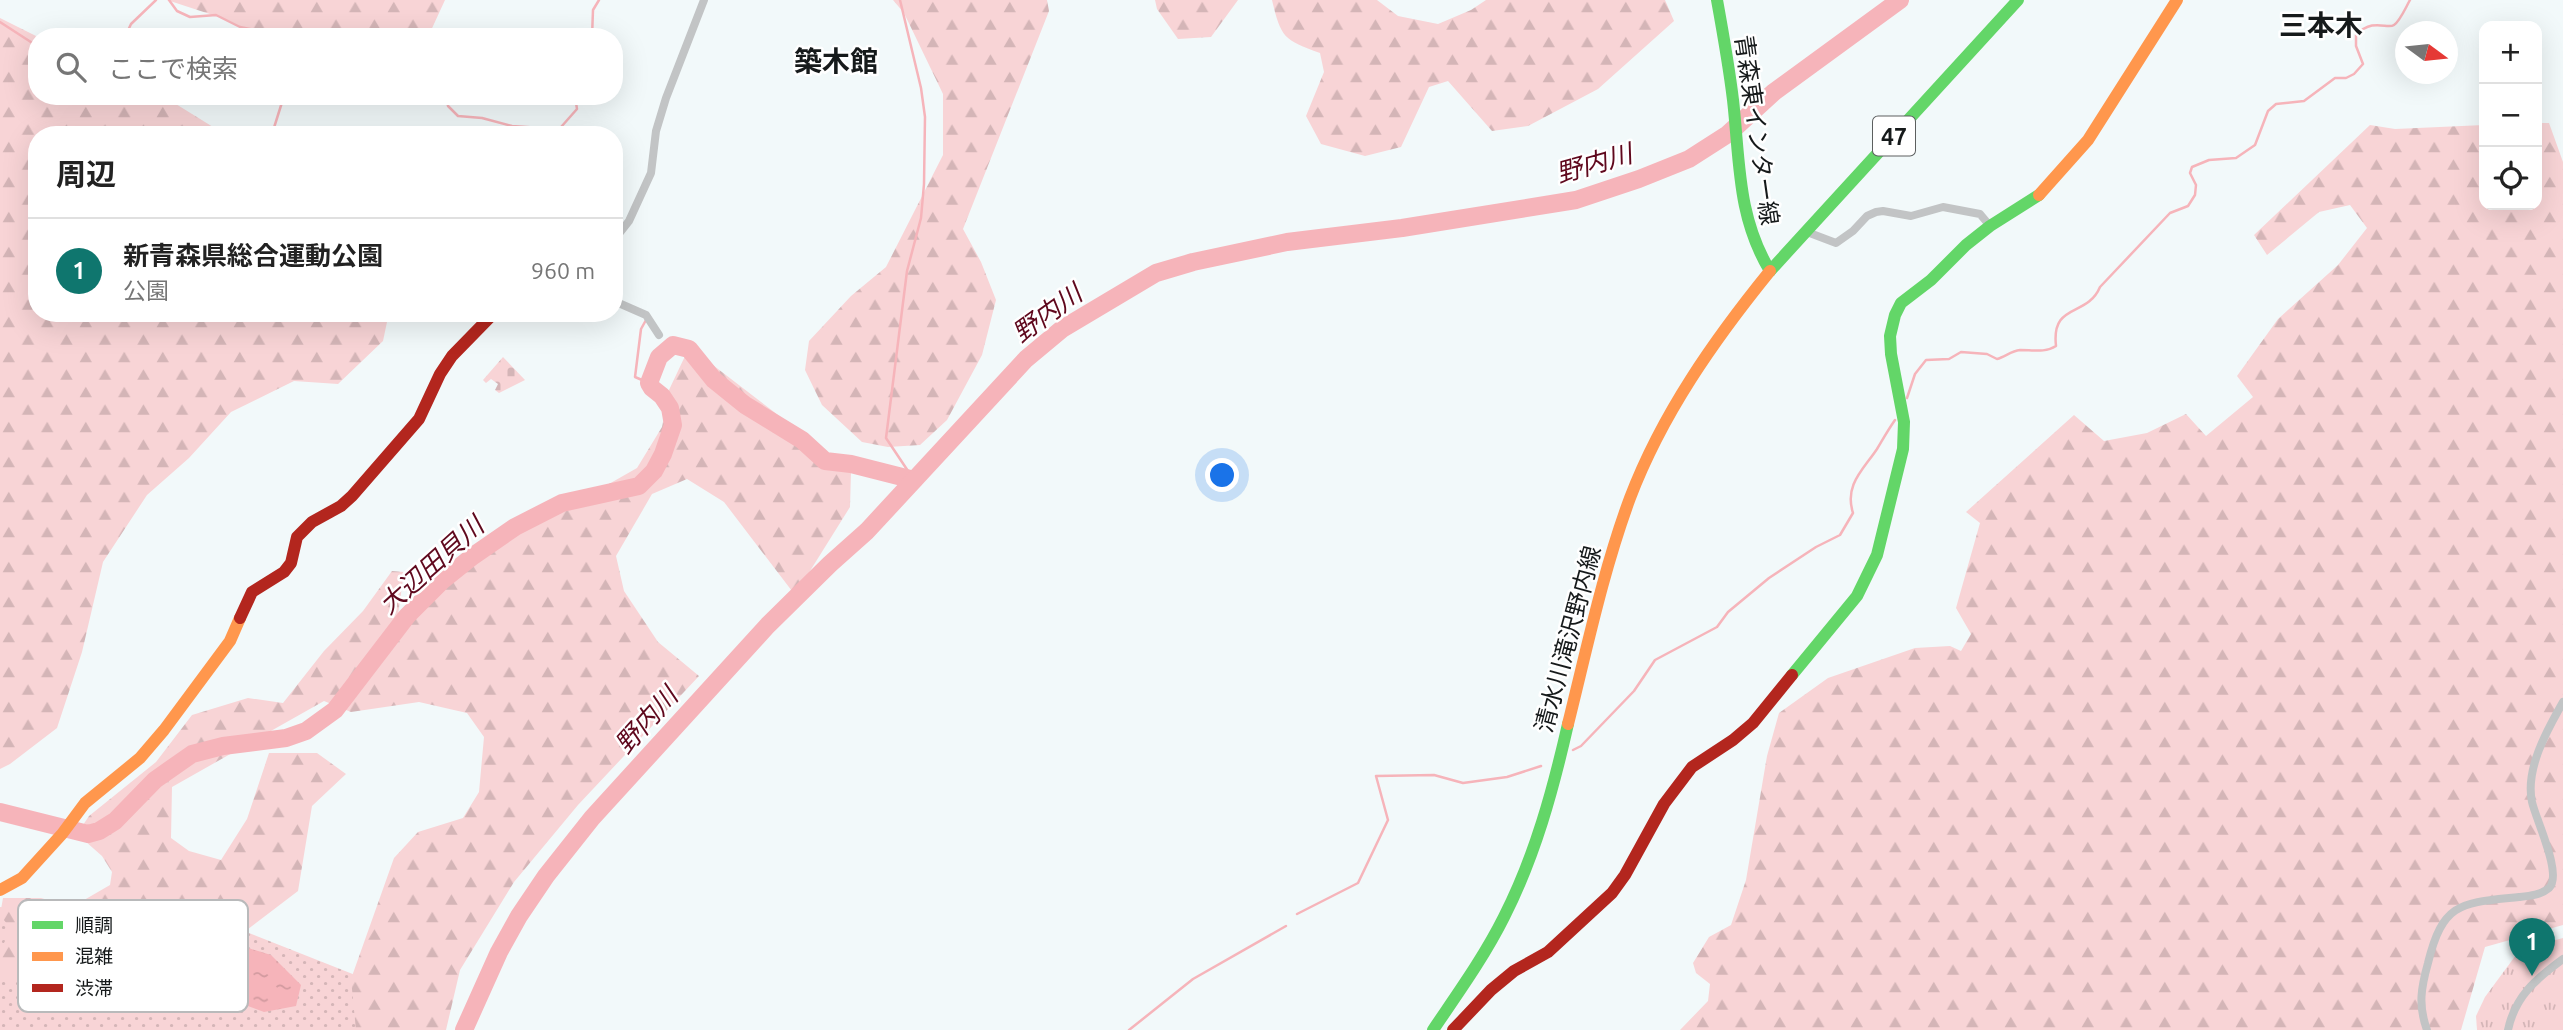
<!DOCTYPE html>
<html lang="ja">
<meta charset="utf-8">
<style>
body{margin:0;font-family:Ubuntu,"Noto Sans JP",sans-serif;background:#f2f2f2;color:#222}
.controls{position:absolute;right:21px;top:21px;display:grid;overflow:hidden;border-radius:14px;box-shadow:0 7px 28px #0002}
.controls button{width:63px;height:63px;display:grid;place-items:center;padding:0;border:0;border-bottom:2px solid #e0e0e0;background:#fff;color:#222;font:35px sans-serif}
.compass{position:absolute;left:2395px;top:21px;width:63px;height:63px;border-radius:50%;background:#fff;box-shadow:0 7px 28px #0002;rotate:105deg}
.you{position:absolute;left:1223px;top:476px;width:24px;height:24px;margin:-18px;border:5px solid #fff;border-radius:50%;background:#1a73e8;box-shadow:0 0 0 10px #1a73e833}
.badge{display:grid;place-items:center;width:46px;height:46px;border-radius:50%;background:#0f766e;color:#fff;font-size:23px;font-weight:700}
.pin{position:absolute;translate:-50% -58px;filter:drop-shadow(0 2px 4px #0008)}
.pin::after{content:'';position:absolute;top:37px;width:24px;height:21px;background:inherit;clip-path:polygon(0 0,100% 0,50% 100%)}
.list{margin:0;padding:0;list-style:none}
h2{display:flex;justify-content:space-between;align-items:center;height:91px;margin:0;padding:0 28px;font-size:30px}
h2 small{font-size:23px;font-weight:400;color:#767676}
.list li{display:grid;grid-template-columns:46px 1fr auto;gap:21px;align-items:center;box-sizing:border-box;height:105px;padding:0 28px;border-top:2px solid #e0e0e0}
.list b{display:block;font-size:26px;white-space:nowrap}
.list p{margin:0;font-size:23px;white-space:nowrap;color:#767676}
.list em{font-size:23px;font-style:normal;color:#767676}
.icon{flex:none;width:38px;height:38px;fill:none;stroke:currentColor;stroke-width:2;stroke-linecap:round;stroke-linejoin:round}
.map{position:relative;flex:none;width:2563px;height:1030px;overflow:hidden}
.search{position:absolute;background:#fff;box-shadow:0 7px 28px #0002;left:28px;top:28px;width:595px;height:77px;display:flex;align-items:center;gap:18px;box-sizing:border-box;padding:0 24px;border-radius:28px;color:#767676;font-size:26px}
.panel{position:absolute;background:#fff;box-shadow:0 7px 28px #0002;left:28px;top:126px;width:595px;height:196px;border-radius:28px}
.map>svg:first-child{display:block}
.grass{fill:url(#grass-dots)}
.forest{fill:url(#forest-firs)}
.cemetery{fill:url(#cemetery-stones)}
.park{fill:url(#park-tufts)}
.water{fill:url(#water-ripples)}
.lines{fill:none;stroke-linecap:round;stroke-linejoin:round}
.stream{stroke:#f6b4ba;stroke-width:2.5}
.river{stroke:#f6b4ba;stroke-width:18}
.street{stroke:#c2c4c5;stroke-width:8}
.fast{stroke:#63d668;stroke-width:12}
.slow{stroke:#ff974d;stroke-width:12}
.jam{stroke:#b3261e;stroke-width:12}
.labels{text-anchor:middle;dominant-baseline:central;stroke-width:5;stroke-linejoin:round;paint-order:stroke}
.shield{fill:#fff;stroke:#5c5f5f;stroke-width:2}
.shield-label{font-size:23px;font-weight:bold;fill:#161a1b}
.street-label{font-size:24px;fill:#161a1b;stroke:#fff}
.water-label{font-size:26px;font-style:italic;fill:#5f081d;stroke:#fff}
.quarter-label{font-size:28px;font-weight:bold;fill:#161a1b;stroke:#fff}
.key{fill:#fff;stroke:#b9babb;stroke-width:2}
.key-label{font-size:19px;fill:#161a1b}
</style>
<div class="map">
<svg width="2563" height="1030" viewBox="0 0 2563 1030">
<defs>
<pattern id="grass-dots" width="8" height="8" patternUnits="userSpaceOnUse" patternTransform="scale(1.75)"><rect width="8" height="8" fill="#f8d4d6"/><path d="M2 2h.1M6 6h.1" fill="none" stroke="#d4b5b7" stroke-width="1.8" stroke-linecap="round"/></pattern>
<pattern id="forest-firs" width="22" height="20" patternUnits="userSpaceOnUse" patternTransform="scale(1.75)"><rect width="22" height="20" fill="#f8d4d6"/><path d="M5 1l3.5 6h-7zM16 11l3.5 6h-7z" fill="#d4b5b7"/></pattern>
<pattern id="cemetery-stones" width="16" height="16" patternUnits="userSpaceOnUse" patternTransform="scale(1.75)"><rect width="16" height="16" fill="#f8d4d6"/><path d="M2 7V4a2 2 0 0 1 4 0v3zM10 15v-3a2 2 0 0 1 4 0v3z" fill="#d4b5b7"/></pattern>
<pattern id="park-tufts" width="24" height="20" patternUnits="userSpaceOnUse" patternTransform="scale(1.75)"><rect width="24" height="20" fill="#f8d4d6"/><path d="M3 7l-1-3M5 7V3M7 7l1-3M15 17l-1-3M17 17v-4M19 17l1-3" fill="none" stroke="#d4b5b7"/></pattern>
<pattern id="water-ripples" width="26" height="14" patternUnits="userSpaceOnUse" patternTransform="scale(1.75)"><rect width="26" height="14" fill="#f6b4ba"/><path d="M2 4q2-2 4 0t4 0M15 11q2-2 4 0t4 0" fill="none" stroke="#d29a9f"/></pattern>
</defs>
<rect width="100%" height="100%" fill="#f2f9fa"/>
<!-- grass -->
<polygon class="grass" points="0,907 226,924 383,986 384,1030 0,1030"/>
<!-- forest -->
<g class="forest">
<polygon points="167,0 445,0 428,37 261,37 228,20"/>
<polygon points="893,0 1047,0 1049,11 963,229 981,262 996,300 982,355 947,420 920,445 888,447 862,442 822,405 805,370 809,341 851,296 886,267 943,155 943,94 904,13"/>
<polygon points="1155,0 1238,0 1211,37 1178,39 1157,9"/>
<path d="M1272 0H1377L1398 16 1438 24 1471 10 1486 0H1665L1674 21 1598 89 1528 126 1492 131 1448 81 1429 87 1401 147 1365 156 1321 144 1306 116 1324 72 1320 53C1284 40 1281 38 1272 0Z"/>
<polygon points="0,18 38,37 37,96 163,96 213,127 255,135 37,135 37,313 379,313 387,322 383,341 338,384 294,381 231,412 189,458 147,495 103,562 82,652 57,728 10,764 0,769"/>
<polygon points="2537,123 2549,123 2563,162 2563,925 2485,947 2461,1030 1680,1030 1708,1001 1710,984 1696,973 1693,963 1709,937 1731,925 1746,880 1767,756 1779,713 1828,678 1915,648 1950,646 1961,651 1971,634 1956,608 1980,523 1966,512 2074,415 2104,441 2147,433 2186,414 2206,436 2253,397 2237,376 2278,319 2338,265 2367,228 2350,205 2319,212 2267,255 2254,235 2370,125 2395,129 2484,125 2484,205 2537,205"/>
<path d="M686 354 705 359 851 471 850 507 795 595 724 502 687 479 652 494 616 556 624 591 658 642 699 676 578 805 514 882 460 970 446 1030H356L351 979 394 858 418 832 463 818 479 792 484 737 467 713 419 702 351 712 324 701 172 787 171 838 189 851 221 860 247 819 269 753H317L346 774 312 806 298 891 235 939 214 979 190 996 150 987 142 982C136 961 133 942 112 930L102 936 88 960 64 963 57 979 0 981V945H3L11 929 0 915 3 898H41L72 907 110 885 112 872 102 856 77 834 89 816 156 762 192 715 248 698 283 703 324 651 363 611 392 571 404 572 394 644 430 598 493 540 586 497 637 468 662 427 669 390Z"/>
</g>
<!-- cemetery -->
<polygon class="cemetery" points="503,357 525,380 499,393 495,390 498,384 491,379 486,383 483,380"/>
<!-- park -->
<polygon class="park" points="2563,938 2563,1030 2477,1030 2476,1016 2485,997 2516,955 2533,946"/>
<!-- water -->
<polygon class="water" points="245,947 271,955 301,985 296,1006 264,1012 229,999"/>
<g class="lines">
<!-- stream -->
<g class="stream">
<polyline points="169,0 177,11 190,17 216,15 240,27 273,34 274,37"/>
<polyline points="900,0 921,88 925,117 924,184 921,218 907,271 886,438 914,480"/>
<polyline points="0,22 37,46"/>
<polyline points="125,37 131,24 156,0"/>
<polyline points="592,37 593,10 599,0"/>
<polyline points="446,96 448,106 458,116 482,118 512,126 541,128 550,135"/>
<polyline points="274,135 272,134 284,96"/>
<polyline points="554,135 577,109 575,96"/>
<polyline points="646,320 641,329 635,377 649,383"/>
<path d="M1907 398 1915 374 1926 360 1949 359 1961 352 1987 354 1997 359C2005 357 2011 351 2020 350 2033 350 2045 353 2056 346 2051 302 2087 318 2100 287L2170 213 2188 206 2195 195 2196 185 2190 173 2192 167 2209 160 2236 158 2255 145 2268 111 2276 104 2304 101 2335 78H2346L2354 74 2363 64 2356 46V35C2374 17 2387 30 2394 25 2400 21 2406 7 2410 0"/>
<path d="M1573 750 1581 746 1634 691 1655 660 1717 627 1728 612 1769 578 1816 547 1840 535 1853 513C1844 485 1863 470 1877 449 1883 439 1888 430 1895 420"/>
<polyline points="1297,914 1358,883 1388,820 1376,776 1434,775 1463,783 1507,777 1541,766"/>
<polyline points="1129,1030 1193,979 1286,926"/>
</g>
<!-- river -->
<g class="river">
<polyline points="0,812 88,834 99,831 115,821 155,780 192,754 223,746 286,738 306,731 335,710 407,616 443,580 473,556 515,527 562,503 639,486 654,471 663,454 673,425 670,408 662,396 652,388 649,383 659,357 673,345 689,349 714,380 745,405 802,440 825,461 851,464 914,480"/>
<polyline points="464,1030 499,952 519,916 546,876 592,818 768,625 830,564 867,531 1026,359 1062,329 1156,273 1193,262 1287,242 1402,228 1576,200 1639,179 1689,159 1728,134 1774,92 1900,0"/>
</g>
<!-- street -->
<g class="street">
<polyline points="1807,232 1836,243 1853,231 1867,216 1876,212 1883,211 1911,216 1943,207 1980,214 1990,226"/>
<polyline points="614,240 629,221 651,173 656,131 666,98 704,0"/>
<polyline points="614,301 646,315 659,335"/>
<path d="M2427 1030C2418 1005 2421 988 2428 963 2443 901 2462 903 2519 897 2529 896 2541 895 2549 888 2563 875 2536 820 2532 802 2525 769 2547 730 2563 702"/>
<path d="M2508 1030C2515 996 2537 978 2563 959"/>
</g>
<!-- fast -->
<g class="fast">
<path d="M1717 0C1723 33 1729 67 1733 100 1740 162 1737 216 1770 271"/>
<polyline points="1770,271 2018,0"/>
<polyline points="1792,675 1857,596 1877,555 1903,449 1904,422 1891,354 1890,336 1895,315 1901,303 1931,280 1966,245 1990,226 2039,195"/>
<path d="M1433 1030C1458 993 1484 957 1504 917 1535 856 1553 790 1568 724"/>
</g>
<!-- slow -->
<g class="slow">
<polyline points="2039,195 2088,140 2177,0"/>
<path d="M1568 724C1587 648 1603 571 1630 498 1662 414 1714 340 1770 271"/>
<polyline points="0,890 22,878 62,834 85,803 140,758 164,730 230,641 240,618"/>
</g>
<!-- jam -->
<g class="jam">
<polyline points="240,618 252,592 284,572 291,563 297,537 312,522 341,506 352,496 419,419 440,374 452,356 494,313"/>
<polyline points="1453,1030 1491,990 1514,971 1548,952 1612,893 1625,875 1664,804 1692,767 1733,740 1753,723 1792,675"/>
</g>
</g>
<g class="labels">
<!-- shield labels -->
<rect class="shield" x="1873" y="116.5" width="42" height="39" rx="5"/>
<g class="shield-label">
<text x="1894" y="136">47</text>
</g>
<!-- street labels -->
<g class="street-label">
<text transform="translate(1757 130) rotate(82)">青森東インター線</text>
<text transform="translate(1568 639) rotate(-75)">清水川滝沢野内線</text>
</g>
<!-- water labels -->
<g class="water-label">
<text transform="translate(1594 163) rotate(-16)">野内川</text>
<text transform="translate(1047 313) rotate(-36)">野内川</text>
<text transform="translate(431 565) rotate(-42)">大辺田貝川</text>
<text transform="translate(646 720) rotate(-48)">野内川</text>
</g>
<!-- quarter labels -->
<g class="quarter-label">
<text x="2321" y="24">三本木</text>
<text x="836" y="60">築木館</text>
</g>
</g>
<!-- legend -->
<rect x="18" y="900" width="230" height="112" rx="10" class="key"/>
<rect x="32" y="921" width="31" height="8" fill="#63d668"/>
<rect x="32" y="952" width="31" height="9" fill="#ff974d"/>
<rect x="32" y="984" width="31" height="8" fill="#b3261e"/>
<g class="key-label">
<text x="75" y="932">順調</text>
<text x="75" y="963">混雑</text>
<text x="75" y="995">渋滞</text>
</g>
</svg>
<div class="controls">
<button>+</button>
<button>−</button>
<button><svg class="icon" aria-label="locate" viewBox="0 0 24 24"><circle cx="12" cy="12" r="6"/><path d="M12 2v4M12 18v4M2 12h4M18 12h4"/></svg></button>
</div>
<svg class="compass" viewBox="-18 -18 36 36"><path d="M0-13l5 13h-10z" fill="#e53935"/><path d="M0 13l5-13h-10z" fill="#767676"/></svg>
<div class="you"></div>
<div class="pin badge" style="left:2532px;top:976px">1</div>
<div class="search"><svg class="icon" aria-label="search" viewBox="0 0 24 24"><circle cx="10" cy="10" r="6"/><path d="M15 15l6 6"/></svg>ここで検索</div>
<section class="panel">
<h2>周辺<small></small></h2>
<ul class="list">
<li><span class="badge">1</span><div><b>新青森県総合運動公園</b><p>公園</p></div><em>960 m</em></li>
</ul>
</section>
</div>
